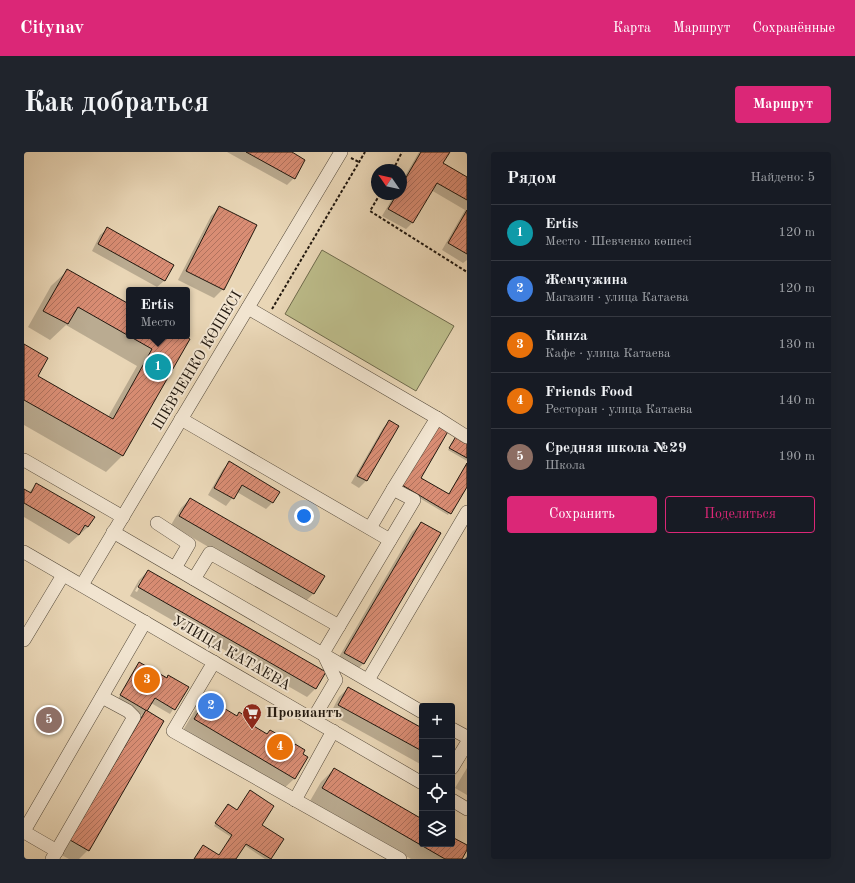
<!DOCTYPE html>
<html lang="ru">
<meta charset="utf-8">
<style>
body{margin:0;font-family:"Old Standard TT",serif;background:#20242c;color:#f1f3f6}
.controls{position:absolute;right:12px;bottom:12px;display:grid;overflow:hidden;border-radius:4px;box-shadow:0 4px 16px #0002}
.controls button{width:36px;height:36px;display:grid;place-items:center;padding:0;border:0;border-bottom:1px solid #363941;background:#171b24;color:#f1f3f6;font:20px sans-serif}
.compass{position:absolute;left:347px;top:12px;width:36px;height:36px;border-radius:50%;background:#171b24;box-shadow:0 4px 16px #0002;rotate:304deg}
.you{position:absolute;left:280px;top:364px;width:14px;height:14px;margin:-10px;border:3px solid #fff;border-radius:50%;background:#1a73e8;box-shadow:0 0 0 6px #1a73e833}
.badge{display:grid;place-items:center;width:26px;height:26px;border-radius:50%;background:#db2777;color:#fff;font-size:13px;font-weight:700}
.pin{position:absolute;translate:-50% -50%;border:2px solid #fff;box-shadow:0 1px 4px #0006}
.popup{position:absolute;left:102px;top:135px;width:64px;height:52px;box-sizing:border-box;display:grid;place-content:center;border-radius:4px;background:#171b24;filter:drop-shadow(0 1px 3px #0005);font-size:13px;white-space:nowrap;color:#9ea1a6}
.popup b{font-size:15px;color:#f1f3f6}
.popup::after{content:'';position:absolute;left:50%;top:100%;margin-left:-8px;border:8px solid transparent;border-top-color:#171b24}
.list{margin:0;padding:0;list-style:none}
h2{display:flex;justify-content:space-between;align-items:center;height:52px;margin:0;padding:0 16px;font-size:17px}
h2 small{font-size:13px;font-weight:400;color:#9ea1a6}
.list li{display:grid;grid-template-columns:26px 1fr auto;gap:12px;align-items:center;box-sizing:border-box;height:56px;padding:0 16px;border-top:1px solid #363941}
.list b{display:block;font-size:15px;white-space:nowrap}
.list p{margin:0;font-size:13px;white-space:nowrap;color:#9ea1a6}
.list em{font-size:13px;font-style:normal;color:#9ea1a6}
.actions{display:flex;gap:8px;padding:12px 16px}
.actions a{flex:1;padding:9px 0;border:1px solid #db2777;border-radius:4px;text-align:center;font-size:14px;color:#db2777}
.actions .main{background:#db2777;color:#fff}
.icon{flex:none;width:22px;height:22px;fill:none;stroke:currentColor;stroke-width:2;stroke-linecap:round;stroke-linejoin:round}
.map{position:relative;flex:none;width:443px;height:707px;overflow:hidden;border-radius:4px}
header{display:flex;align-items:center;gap:24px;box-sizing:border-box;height:56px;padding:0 20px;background:#db2777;color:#fff}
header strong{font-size:19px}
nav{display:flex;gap:22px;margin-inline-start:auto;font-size:14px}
.intro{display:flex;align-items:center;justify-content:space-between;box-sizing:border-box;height:96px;padding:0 24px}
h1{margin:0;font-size:28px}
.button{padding:10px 18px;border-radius:4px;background:#db2777;color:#fff;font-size:14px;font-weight:700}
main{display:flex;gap:24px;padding:0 24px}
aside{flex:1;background:#171b24;border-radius:4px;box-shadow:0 4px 16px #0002}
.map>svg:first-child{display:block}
.green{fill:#bcbc8a;stroke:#6e6a4c}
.shadow{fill:#0003;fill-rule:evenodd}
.building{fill:url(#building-hatch);stroke:#21180f}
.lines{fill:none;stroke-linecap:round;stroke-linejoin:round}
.minor-casing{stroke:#534839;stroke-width:14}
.path{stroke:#21180f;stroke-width:2;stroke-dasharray:3 2;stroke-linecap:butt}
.minor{stroke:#f1e4d0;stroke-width:13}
.labels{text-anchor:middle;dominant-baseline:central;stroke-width:4;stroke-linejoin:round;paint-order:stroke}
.street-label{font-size:15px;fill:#21180f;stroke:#f1e4d0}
.poi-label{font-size:15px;font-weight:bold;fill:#21180f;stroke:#f1e4d0;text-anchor:start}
</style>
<header>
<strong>Citynav</strong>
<nav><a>Карта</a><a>Маршрут</a><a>Сохранённые</a></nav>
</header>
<div class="intro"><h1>Как добраться</h1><a class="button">Маршрут</a></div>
<main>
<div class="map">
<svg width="443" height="707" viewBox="0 0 443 707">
<defs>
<pattern id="building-hatch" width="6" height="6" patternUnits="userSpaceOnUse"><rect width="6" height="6" fill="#d98d74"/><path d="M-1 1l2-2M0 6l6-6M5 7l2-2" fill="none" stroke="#b0725e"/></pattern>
</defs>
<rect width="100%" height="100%" fill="#e9d6b6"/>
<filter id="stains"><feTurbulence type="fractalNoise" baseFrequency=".005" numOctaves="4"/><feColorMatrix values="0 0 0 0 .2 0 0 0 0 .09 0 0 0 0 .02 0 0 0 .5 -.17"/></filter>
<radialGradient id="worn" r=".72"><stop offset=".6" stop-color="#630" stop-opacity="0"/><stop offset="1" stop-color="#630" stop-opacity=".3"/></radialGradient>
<!-- green -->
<polygon class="green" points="298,98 430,174 392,239 261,162"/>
<!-- shadow -->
<g class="shadow">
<polygon points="203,0 266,0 280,8 270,26 263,33"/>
<polygon points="395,0 425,0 418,12 443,27 443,108 439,111 418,98 441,58 407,38 388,71 382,77 358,64 371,42 377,42 377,31"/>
<polygon points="196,55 199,137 190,146 154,128 187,64"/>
<polygon points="83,77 149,113 140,129 133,135 68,99 76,83"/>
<polygon points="44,118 105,153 105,184 159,184 165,187 98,304 82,320 0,273 0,194 13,224 84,265 113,214 42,173 26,188 4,175 27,134"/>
<polygon points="365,270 373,274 342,329 335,336 327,331 359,276"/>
<polygon points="413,273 395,326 424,343 443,311 443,333 424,363 377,335"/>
<polygon points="432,284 443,288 443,309 424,298"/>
<polygon points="205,311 248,351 242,357 213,340 202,354 184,343 199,317"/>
<polygon points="12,333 64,375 45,392 0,365 0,338 4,341"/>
<polygon points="166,347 289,442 280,451 147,373 157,356"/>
<polygon points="397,371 415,382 339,512 330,521 312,510 388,380"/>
<path d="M124 419 292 536 283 545 106 444 115 428ZM117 428H119L113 440 111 439Z"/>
<polygon points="116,512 142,527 144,525 163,536 146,562 127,551 64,698 55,707 45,707 34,701 109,572 118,563 93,548"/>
<polygon points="324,536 398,577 398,613 306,562 315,545"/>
<polygon points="183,547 188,551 191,547 197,555 268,597 271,594 277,602 283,605 270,627 257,639 158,580 170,560"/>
<polygon points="443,616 443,643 431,636"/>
<polygon points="310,617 398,668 398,692 428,692 428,686 443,695 436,707 387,707 286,649 297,630"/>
<polygon points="226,639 236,673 258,688 246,707 241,707 220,693 211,707 170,707 195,704 207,685 190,674 202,655 213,659"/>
</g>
<!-- building -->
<g class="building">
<polygon points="222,0 268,0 281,8 271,27"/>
<polygon points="397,0 426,0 419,11 443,25 443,48 413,31 389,71 364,57 373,42 377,42 377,34"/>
<polygon points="195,54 233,73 200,138 162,119"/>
<polygon points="443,58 443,102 424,91"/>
<polygon points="83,75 150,113 141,129 74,92"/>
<polygon points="43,117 105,152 105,184 54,155 44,172 19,159"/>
<polygon points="105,184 161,184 166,187 99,304 0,248 0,192 24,206 14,224 89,267 128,197"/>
<polygon points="365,268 375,274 343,329 333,324"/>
<polygon points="415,270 426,276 397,326 425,342 443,311 443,335 427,362 378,333"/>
<polygon points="434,281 443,287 443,306 425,296"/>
<polygon points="205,309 256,340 249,351 218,333 210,347 190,336"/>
<polygon points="12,331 71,365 64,375 61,373 55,383 0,351 0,337 7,341"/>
<polygon points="166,346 301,424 290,442 155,364"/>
<polygon points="397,370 417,381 340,512 320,501"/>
<polygon points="124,418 302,520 292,537 114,435"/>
<polygon points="115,510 143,526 144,523 165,535 151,558 131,546 123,559 96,543"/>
<polygon points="324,535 398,576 398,599 314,553"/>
<polygon points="183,546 189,550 191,546 201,551 198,555 213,564 215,560 225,566 223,570 243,582 246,578 255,583 253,587 269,596 271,592 281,598 279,602 284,605 271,627 170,567"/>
<polygon points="122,558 140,569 65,699 46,688"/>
<polygon points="310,616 398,667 398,692 428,692 428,685 443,693 443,698 438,707 421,707 298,636"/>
<polygon points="226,638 250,654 238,673 260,687 247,707 222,692 212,707 170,707 179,693 195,703 208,683 191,671 204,652 213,658"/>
</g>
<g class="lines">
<defs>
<g id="minor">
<polyline points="224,156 413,266 369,337 390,348 299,501 312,528 289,567"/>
<polyline points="413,266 443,285"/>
<polyline points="157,267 366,388"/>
<polyline points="0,308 99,365"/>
<polyline points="133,371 165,392 151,416"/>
<polyline points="346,376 369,337"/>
<polyline points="89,380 398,560"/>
<polyline points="0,400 398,631"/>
<polyline points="170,427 186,401 315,474"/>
<polyline points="58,433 317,0"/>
<polyline points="0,488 39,423"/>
<polyline points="190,510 149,579 376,707"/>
<polyline points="344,528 443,360"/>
<polyline points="428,577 443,585"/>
<polyline points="428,616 443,591"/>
<polyline points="271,648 309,579"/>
<polyline points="428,648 443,657"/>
<polyline points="0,679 121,470"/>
<polyline points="0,680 33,699"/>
<polyline points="28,707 110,565 104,559 78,545"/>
</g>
</defs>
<!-- minor casing -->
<use href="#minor" class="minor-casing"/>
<!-- path -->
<g class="path">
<polyline points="327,6 335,10"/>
<polyline points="369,18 378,0"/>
<polyline points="356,42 346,59 443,120"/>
<polyline points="248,157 341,0"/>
</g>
<!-- minor -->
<use href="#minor" class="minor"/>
</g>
<!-- icons -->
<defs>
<symbol id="supermarket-pin" viewBox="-11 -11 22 30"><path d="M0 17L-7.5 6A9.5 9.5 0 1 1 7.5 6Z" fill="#8f2418" stroke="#f1e4d0"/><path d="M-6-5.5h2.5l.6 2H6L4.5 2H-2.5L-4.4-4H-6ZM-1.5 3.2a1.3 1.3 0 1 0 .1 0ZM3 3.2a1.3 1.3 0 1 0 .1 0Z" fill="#fff"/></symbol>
</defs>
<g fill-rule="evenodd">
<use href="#supermarket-pin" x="217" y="550" width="22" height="30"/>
</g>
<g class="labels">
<!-- street labels -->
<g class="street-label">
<text transform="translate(174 209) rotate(-59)">ШЕВЧЕНКО КӨШЕСІ</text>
<text transform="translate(207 502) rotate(30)">УЛИЦА КАТАЕВА</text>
</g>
<!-- poi labels -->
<g class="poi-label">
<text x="242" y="561">Провиантъ</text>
</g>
</g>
<rect width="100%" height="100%" filter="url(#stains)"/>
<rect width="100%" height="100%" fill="url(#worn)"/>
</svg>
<div class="controls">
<button>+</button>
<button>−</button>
<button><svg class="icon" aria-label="locate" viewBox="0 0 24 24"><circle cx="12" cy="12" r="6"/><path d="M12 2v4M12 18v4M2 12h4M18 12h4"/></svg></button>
<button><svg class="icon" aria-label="layers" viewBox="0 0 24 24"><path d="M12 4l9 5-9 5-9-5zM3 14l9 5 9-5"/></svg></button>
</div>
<svg class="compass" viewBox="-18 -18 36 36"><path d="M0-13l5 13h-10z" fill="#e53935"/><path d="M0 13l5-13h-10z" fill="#9ea1a6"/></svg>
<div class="you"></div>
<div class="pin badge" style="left:134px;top:215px;background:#0f9aa8">1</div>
<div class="popup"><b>Ertis</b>Место</div>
<div class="pin badge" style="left:187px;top:554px;background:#3f7fe0">2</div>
<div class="pin badge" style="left:123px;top:528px;background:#e8710a">3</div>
<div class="pin badge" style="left:256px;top:595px;background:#e8710a">4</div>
<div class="pin badge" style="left:25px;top:568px;background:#8d6e63">5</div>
</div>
<aside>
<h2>Рядом<small>Найдено: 5</small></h2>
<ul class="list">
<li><span class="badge" style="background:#0f9aa8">1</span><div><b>Ertis</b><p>Место · Шевченко көшесі</p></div><em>120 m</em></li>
<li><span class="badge" style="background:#3f7fe0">2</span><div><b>Жемчужина</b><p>Магазин · улица Катаева</p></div><em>120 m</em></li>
<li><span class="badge" style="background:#e8710a">3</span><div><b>Кинzа</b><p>Кафе · улица Катаева</p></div><em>130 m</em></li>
<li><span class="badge" style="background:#e8710a">4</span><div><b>Friends Food</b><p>Ресторан · улица Катаева</p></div><em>140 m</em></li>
<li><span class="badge" style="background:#8d6e63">5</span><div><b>Средняя школа №29</b><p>Школа</p></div><em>190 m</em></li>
</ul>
<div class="actions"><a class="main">Сохранить</a><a>Поделиться</a></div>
</aside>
</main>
